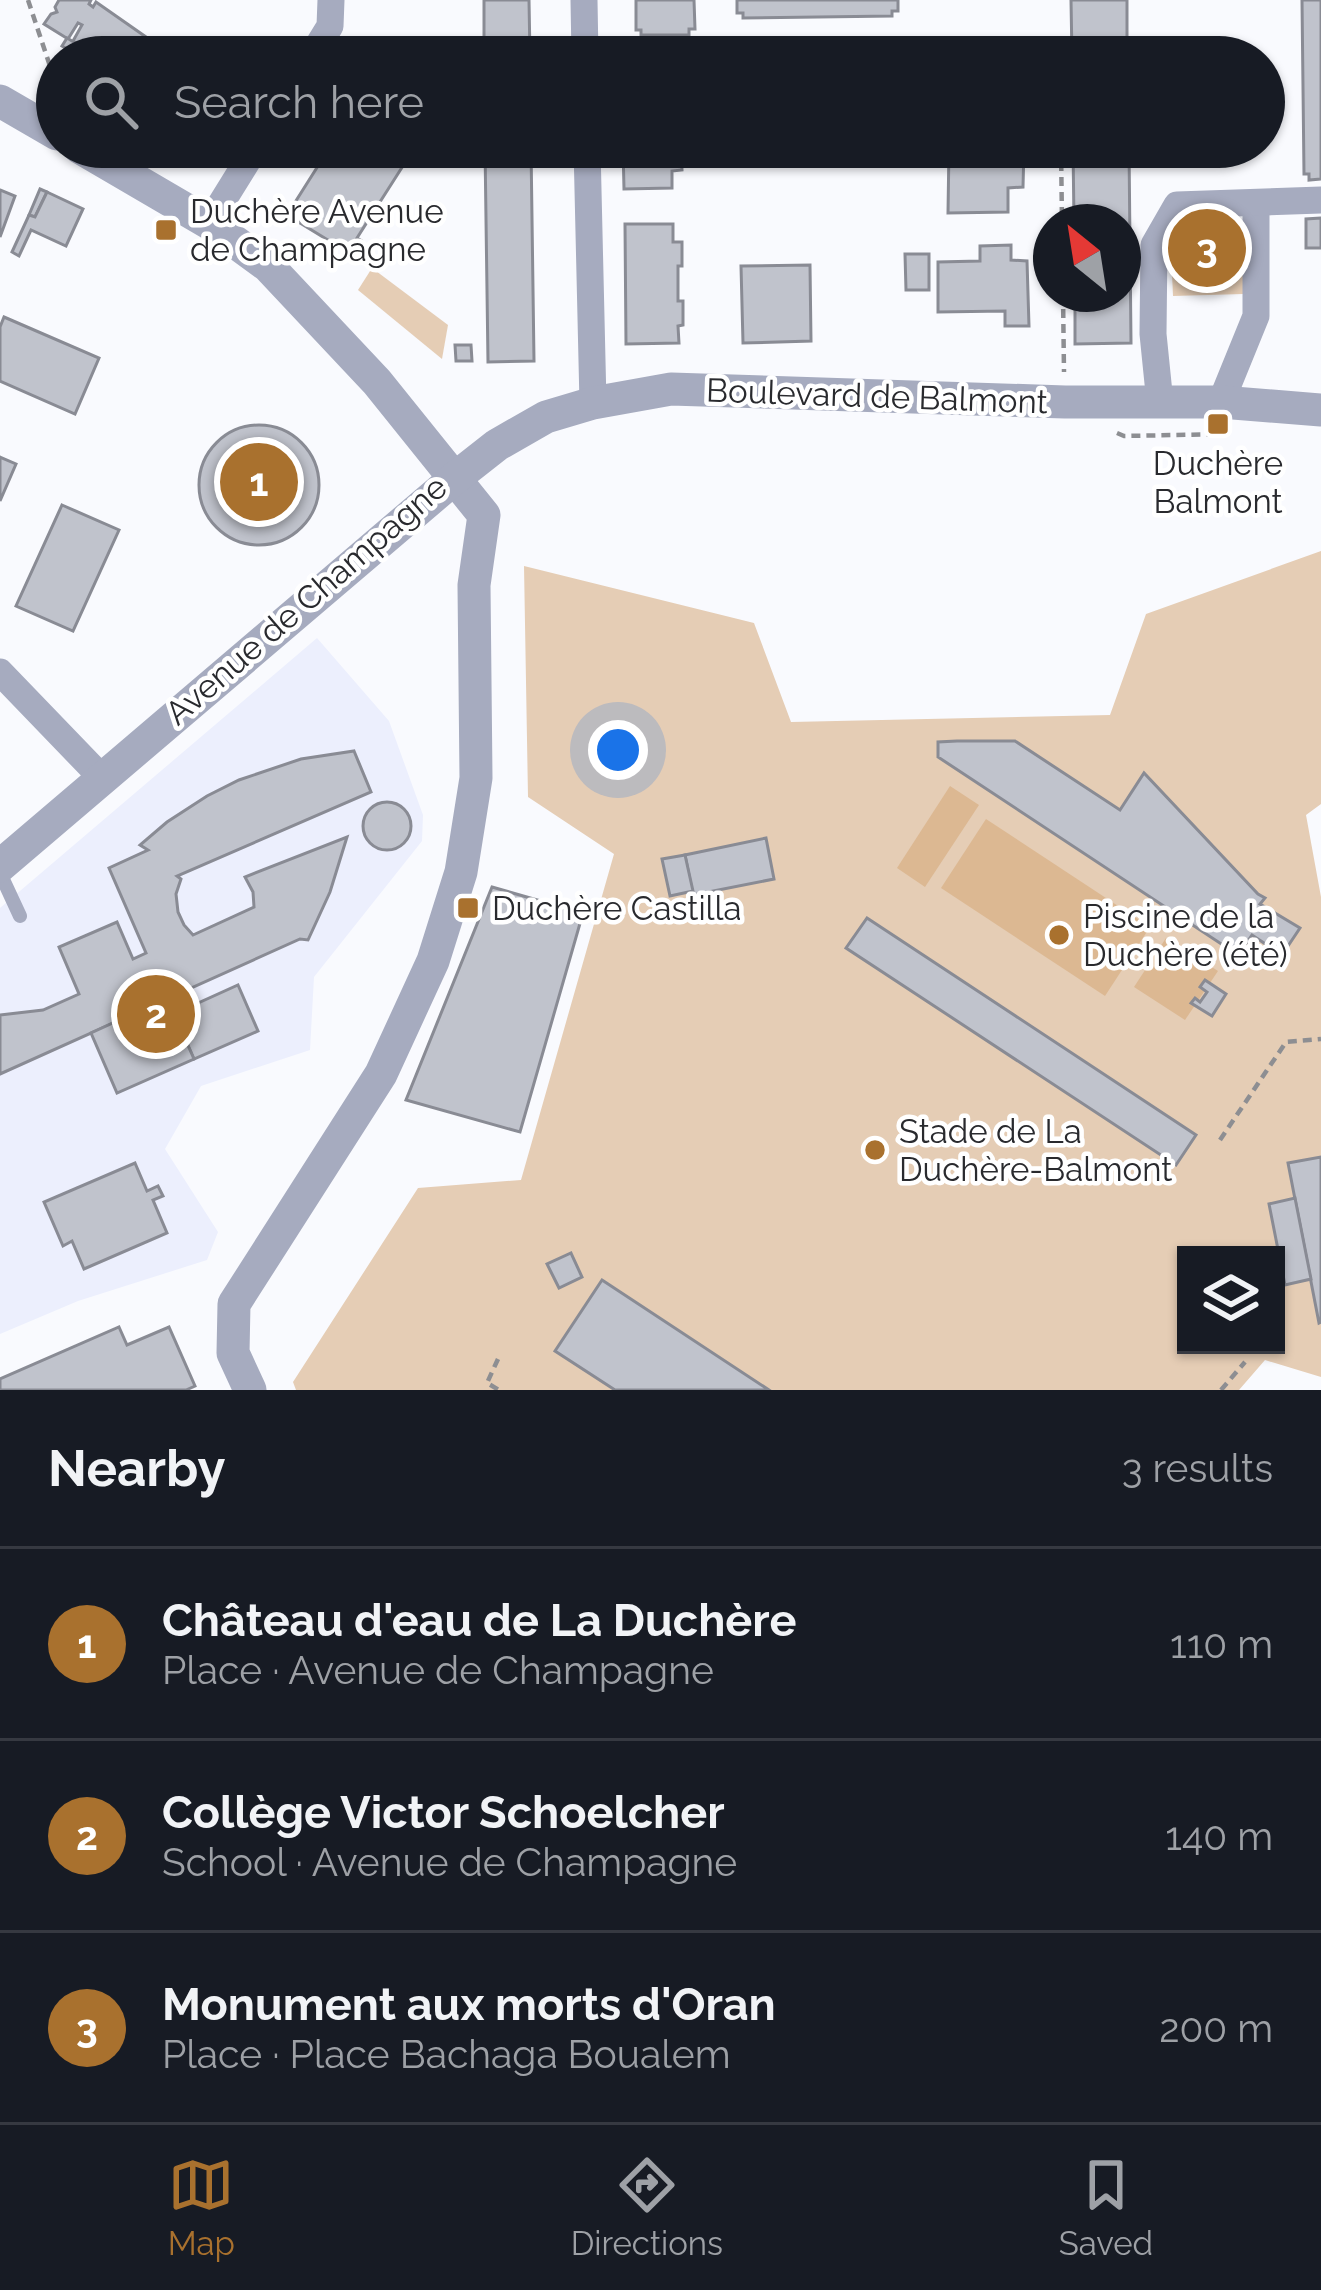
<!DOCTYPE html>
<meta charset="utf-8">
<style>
body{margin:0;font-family:Raleway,sans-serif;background:#20242c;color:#f1f3f6}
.controls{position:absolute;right:36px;bottom:36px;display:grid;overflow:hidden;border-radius:0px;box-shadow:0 3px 9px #0004}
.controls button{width:108px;height:108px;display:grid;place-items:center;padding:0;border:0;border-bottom:3px solid #363941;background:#171b24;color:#f1f3f6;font:60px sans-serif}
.compass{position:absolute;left:1033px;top:204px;width:108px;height:108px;border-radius:50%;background:#171b24;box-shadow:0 3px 9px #0004;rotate:330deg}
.you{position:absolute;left:618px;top:750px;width:42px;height:42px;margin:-30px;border:9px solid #fff;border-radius:50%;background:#1a73e8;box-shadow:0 0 0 18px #1a73e833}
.badge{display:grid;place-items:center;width:78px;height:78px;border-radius:50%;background:#a9712e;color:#fff;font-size:39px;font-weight:700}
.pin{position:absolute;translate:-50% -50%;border:6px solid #fff;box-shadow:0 3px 12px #0006}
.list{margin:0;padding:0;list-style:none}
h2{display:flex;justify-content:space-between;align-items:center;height:156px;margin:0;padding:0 48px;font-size:51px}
h2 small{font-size:39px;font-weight:400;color:#9ea1a6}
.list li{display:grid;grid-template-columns:78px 1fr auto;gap:36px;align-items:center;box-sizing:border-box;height:192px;padding:0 48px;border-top:3px solid #363941}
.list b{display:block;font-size:45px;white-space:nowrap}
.list p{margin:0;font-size:39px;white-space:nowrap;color:#9ea1a6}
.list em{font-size:39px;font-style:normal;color:#9ea1a6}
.icon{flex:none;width:66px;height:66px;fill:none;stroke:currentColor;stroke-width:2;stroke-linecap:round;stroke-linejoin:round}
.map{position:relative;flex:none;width:1321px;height:1390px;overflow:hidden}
.search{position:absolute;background:#171b24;box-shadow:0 3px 9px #0004;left:36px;right:36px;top:36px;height:132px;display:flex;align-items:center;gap:30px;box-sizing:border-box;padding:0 42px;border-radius:66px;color:#9ea1a6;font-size:45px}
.sheet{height:732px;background:#171b24}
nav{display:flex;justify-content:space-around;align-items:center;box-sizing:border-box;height:168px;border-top:3px solid #363941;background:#171b24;font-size:33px;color:#9ea1a6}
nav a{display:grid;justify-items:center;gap:6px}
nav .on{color:#a9712e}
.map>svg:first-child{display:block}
.built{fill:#eceffd}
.green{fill:#e5cdb5;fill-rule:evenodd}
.water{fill:#dcb892}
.building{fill:#c0c3cc;stroke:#898b94;stroke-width:3}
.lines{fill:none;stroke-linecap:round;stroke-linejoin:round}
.path{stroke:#8d8e92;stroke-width:4.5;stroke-dasharray:9 6;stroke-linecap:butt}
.service{stroke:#a6abbf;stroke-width:14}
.minor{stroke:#a6abbf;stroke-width:27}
.tertiary{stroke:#a6abbf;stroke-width:33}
.poi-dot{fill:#a9712e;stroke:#fff;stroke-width:4.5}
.labels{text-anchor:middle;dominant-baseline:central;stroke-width:9;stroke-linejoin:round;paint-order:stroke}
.poi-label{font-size:33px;fill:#292a2e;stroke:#fff;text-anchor:start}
.street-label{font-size:33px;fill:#292a2e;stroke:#fff}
</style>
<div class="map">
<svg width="1321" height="1390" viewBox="0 0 1321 1390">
<rect width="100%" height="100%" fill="#f9fafe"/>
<!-- built -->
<polygon class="built" points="317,638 389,721 423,815 422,841 314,977 310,1050 201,1086 165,1149 218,1232 207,1260 78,1301 0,1334 0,908"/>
<!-- green -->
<g class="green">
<path d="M1217 216C1250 237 1244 260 1243 294L1173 296C1172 252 1161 218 1217 216Z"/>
<polygon points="372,268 448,325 442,359 358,290"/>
<path d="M1321 551V804L1306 815 1321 897V1377L1265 1360 1239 1390H296L293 1382 418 1188 521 1180 614 854 528 797 524 566 754 623 791 722 1110 715 1146 614ZM1186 1255H1276V1345H1186Z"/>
</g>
<!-- water -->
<g class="water">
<polygon points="950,786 979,805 925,887 897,868"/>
<polygon points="986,819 1150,927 1105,996 941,888"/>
<polygon points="1166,938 1218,971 1185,1020 1134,987"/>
</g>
<!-- building -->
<g class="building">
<polygon points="59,0 91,0 89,4 93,7 96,2 146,37 134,57 96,57 73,41 82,25 78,23 68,39 44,24 51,14 57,12 55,7"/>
<polygon points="484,0 529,0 530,57 487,57 487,52 484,52"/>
<polygon points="636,0 694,0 695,29 689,29 689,35 641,35 641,30 636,30"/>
<polygon points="737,0 898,0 898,11 892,11 892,16 743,18 743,13 737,13"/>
<polygon points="1071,0 1127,0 1127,57 1072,57"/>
<polygon points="1302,0 1321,0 1321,179 1309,180 1309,174 1304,174"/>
<polygon points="67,38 82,47 96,57 80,57 62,46"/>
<polygon points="150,41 166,57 140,57"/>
<polygon points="487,52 487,57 422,57 424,53"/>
<polygon points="330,147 415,147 357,238 362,241 354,256 287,215"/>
<polygon points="485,147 531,147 534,361 488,362"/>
<polygon points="623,147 681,147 682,170 672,171 672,188 624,189"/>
<polygon points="765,147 809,147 809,158 766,158"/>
<polygon points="949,147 1024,147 1023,187 1008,188 1008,212 948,213"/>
<polygon points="1073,147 1129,147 1131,343 1075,344 1075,294 1123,294 1123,222 1074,222"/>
<polygon points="40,189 47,192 35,217 29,215"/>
<polygon points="0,190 15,196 0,237"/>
<polygon points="47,192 83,209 66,246 31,230 19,256 12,252 29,215 35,217"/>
<polygon points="1321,218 1321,248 1306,248 1306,219"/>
<polygon points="625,224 673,224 673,242 682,242 682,266 678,266 678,301 683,301 683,325 678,326 679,343 626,344"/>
<polygon points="1011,245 1011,260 1027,261 1029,326 1005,326 1005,311 938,312 938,262 980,261 980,246"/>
<polygon points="905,254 929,254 929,290 906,290"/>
<polygon points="810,265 811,341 743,343 741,266"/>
<polygon points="4,317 99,358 75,414 0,381 0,327"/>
<polygon points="455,345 471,345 472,361 456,361"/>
<circle cx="259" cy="485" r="60"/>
<polygon points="0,457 16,464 0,501"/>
<polygon points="62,505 119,530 73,631 16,606"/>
<polygon points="957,741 1015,741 1120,810 1144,773 1258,894 1265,898 1260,904 1300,928 1282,955 1252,935 1238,955 938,757 938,742"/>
<polygon points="354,751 371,792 177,876 181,879 176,894 178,912 184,925 193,935 254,907 253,892 245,877 347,837 330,892 308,940 300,939 0,1074 0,1015 43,1010 79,994 59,947 117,922 133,959 146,953 109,868 148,850 140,845 167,822 207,796 239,780 301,759"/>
<circle cx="387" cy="826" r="24"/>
<polygon points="766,838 774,879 693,895 685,855"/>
<polygon points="685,855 693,891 670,896 662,859"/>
<polygon points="492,887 583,913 520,1132 406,1100"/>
<polygon points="867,918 1196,1135 1176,1165 846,948"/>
<polygon points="1205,980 1226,994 1212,1016 1191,1003 1195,998 1200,1002 1207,992 1200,987"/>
<polygon points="238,985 258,1031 194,1059 174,1014"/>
<polygon points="167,998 194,1059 117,1093 91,1033"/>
<polygon points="1321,1157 1321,1322 1319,1323 1288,1163"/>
<polygon points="135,1163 147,1191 158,1186 163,1196 153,1200 167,1233 84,1269 72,1241 63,1246 44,1202"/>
<polygon points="1295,1198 1311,1279 1285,1285 1269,1204"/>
<polygon points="571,1253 582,1277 559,1288 547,1264"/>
<polygon points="602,1280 769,1390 615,1390 555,1351"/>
<polygon points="119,1327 127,1345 169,1327 195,1386 186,1390 0,1390 0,1379"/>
</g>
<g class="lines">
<!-- path -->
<g class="path">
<polyline points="28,0 57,87"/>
<polyline points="609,52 1060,42 1060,57"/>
<polyline points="1061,147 1062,222"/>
<polyline points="1063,294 1064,372"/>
<polyline points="1117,433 1124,436 1225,434"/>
<polyline points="1220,1140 1286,1042 1321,1039"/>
<polyline points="498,1359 487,1383 499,1390"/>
<polyline points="1221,1390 1245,1362"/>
</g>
<!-- service -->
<polyline class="service" points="0,873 20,916"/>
<!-- minor -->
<g class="minor">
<polyline points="584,0 585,57"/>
<polyline points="311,57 330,26 331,0"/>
<polyline points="587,147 593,403"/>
<polyline points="209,223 256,147"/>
<polyline points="1221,402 1256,316 1256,203"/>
<polyline points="1160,403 1153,334 1154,245 1177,205 1321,200"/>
<polyline points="0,672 103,779"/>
</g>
<!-- tertiary -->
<g class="tertiary">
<polyline points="0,101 57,134"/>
<polyline points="79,147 209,223 268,266 377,382 484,515 474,585 476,778 461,872 433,961 381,1074 234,1304 233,1353 250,1390"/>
<polyline points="0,866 455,478 497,445 546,417 593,403 671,389 1065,402 1221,402 1321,410"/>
</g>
</g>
<!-- markers -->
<g class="poi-dot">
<rect x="154" y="218" width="24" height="24" rx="6"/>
<rect x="1206" y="412" width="24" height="24" rx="6"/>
<rect x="456" y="896" width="24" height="24" rx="6"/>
<circle cx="1059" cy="935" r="12"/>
<circle cx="875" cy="1150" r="12"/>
</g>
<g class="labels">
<!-- poi labels -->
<g class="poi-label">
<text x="190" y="211">Duchère Avenue<tspan x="190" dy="38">de Champagne</tspan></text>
<text x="1218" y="463" text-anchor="middle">Duchère<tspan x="1218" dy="38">Balmont</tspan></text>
<text x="492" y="908">Duchère Castilla</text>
<text x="1083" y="916">Piscine de la<tspan x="1083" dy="38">Duchère (été)</tspan></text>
<text x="899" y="1131">Stade de La<tspan x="899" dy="38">Duchère-Balmont</tspan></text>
</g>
<!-- street labels -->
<g class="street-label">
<text transform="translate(877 396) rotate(2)">Boulevard de Balmont</text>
<text transform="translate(306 600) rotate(-41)">Avenue de Champagne</text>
</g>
</g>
</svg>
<div class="controls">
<button><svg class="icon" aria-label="layers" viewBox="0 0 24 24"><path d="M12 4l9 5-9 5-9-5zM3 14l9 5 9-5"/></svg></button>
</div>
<svg class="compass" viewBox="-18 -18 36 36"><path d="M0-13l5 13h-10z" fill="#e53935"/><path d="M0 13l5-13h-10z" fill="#9ea1a6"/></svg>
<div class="you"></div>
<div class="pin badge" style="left:259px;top:482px">1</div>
<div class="pin badge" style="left:156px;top:1014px">2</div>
<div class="pin badge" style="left:1207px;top:248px">3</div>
<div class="search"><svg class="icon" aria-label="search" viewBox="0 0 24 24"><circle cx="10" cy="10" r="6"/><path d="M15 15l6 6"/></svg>Search here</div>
</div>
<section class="sheet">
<h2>Nearby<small>3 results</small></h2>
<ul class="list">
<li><span class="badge">1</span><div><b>Château d'eau de La Duchère</b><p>Place · Avenue de Champagne</p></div><em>110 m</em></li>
<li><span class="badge">2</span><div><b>Collège Victor Schoelcher</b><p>School · Avenue de Champagne</p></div><em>140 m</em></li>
<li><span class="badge">3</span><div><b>Monument aux morts d'Oran</b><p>Place · Place Bachaga Boualem</p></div><em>200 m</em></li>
</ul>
</section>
<nav>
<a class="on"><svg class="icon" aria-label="map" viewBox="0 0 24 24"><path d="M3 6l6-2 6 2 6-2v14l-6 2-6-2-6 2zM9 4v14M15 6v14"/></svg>Map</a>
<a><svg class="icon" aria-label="directions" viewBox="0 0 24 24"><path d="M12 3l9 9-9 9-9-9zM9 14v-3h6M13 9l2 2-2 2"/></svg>Directions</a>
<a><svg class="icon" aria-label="saved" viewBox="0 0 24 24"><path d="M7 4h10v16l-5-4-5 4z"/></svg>Saved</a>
</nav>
